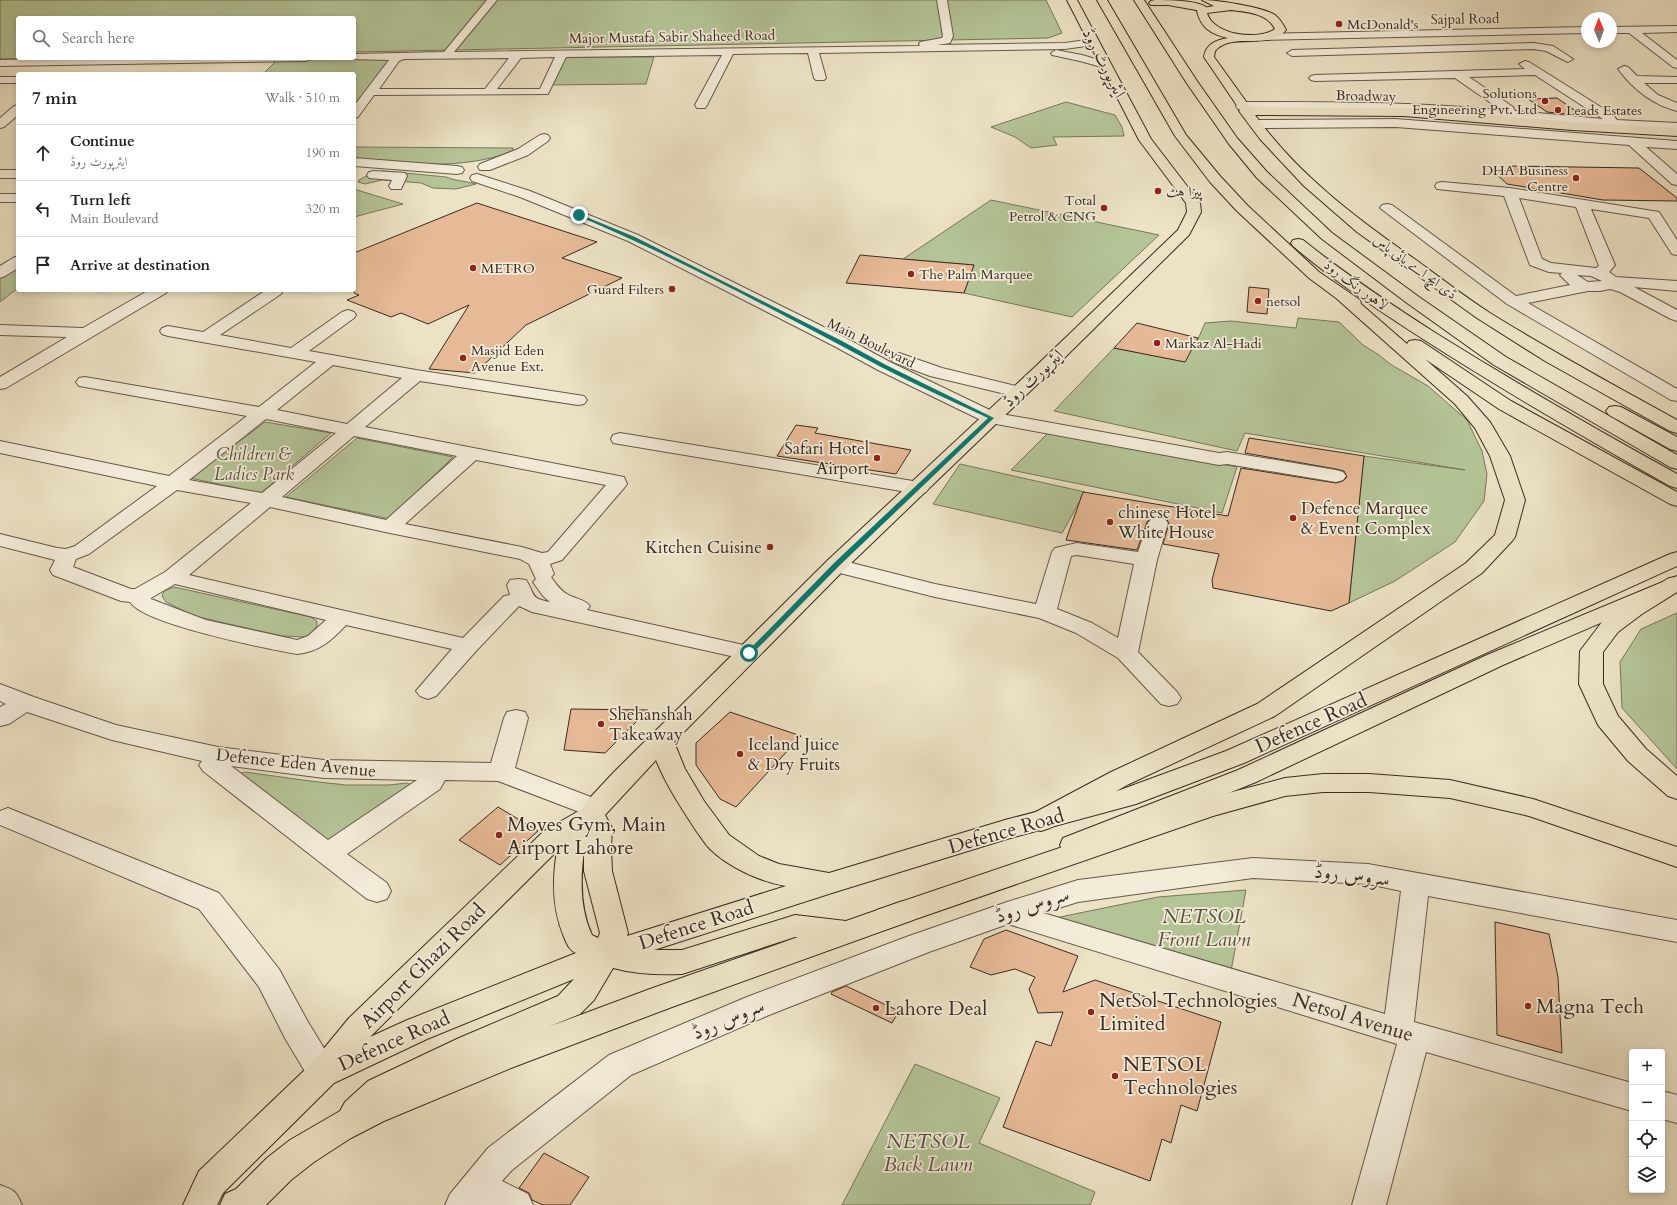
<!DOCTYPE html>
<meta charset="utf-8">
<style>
body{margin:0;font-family:Cardo,Amiri,serif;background:#f6f6f6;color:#222}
.controls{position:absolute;right:12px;bottom:12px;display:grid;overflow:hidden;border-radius:4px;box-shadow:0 2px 6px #0003}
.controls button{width:36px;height:36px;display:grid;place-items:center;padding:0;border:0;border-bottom:1px solid #e0e0e0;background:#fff;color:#222;font:20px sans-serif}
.compass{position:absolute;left:1581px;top:12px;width:36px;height:36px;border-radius:50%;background:#fff;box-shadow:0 2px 6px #0003;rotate:359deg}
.stop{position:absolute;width:12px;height:12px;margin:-9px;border:3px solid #0f766e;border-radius:50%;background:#fff}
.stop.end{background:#0f766e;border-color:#fff;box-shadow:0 1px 4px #0008}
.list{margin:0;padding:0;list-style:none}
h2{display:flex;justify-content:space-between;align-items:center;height:52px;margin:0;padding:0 16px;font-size:17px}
h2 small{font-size:13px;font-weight:400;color:#767676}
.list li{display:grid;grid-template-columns:26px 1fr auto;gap:12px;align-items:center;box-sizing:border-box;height:56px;padding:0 16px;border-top:1px solid #e0e0e0}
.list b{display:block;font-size:15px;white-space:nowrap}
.list p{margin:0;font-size:13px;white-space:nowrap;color:#767676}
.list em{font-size:13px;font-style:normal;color:#767676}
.icon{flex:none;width:22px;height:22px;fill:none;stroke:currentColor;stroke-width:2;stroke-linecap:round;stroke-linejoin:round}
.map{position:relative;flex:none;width:1677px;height:1205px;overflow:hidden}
.search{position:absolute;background:#fff;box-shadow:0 2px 6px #0003;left:16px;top:16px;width:340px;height:44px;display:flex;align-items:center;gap:10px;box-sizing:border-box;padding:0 14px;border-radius:4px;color:#767676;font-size:15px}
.panel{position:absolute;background:#fff;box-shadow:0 2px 6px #0003;left:16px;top:72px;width:340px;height:220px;border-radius:4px}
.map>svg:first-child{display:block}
.green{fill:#b4c497;stroke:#77775c}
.building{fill:#e6ba96;stroke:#3a2a21}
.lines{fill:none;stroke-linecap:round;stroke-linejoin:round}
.minor-casing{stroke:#66584a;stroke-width:2}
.major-casing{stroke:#3a2a21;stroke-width:2}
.highway-casing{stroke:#3a2a21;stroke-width:2}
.minor{fill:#f3ecd9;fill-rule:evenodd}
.major{fill:#ece2c5;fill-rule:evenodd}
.highway{fill:#ece2c5;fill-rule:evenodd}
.route{fill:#0f766e}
.poi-dot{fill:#8f2418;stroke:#f3ecd9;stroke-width:1.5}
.labels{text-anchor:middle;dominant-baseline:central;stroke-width:3.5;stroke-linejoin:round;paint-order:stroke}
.far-street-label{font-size:14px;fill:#3a2a21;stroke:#f3ecd9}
.far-poi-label{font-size:14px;fill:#3a2a21;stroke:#f3ecd9;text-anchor:start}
.street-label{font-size:17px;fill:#3a2a21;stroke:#f3ecd9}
.poi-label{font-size:17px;fill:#3a2a21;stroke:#f3ecd9;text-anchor:start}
.park-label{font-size:17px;font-style:italic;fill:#58503e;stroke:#f3ecd9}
.near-street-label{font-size:20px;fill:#3a2a21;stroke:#f3ecd9}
.near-poi-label{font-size:20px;fill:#3a2a21;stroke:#f3ecd9;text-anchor:start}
.near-park-label{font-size:20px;font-style:italic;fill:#58503e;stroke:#f3ecd9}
</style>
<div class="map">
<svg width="1677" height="1205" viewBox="0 0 1677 1205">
<rect width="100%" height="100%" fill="#ece2c5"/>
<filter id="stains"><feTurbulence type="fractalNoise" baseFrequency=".005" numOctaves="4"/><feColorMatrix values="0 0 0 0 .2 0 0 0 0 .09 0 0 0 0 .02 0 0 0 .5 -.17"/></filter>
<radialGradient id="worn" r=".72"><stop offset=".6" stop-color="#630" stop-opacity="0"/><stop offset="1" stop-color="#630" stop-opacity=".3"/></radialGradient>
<!-- green -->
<g class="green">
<polygon points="0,0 1046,0 1062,33 1048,38 354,52 354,18 18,18 18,58 49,58 0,59"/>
<polygon points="559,57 654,57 646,84 547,85"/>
<polygon points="395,59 354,113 354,74 263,74 277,60"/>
<polygon points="1066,102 1115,115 1122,127 1124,136 1053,137 1057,145 1031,148 1015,137 991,127"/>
<path d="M354 147 513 148V151C462 171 407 163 354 160Z"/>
<path d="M384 171 446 177C455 181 466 181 476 184L456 189 433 188 421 183 397 181 382 180 365 184 358 182 359 180 373 172Z"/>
<polygon points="354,189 357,190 403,204 354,217"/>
<polygon points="991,200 1159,235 1072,317 964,293 974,265 903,259"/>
<polygon points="18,265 18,288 0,302 0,274"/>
<polygon points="1298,318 1339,322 1363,345 1379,355 1390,364 1428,386 1467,420 1482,451 1487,474 1484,501 1455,542 1395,581 1349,603 1364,456 1465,470 1245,433 1237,451 1054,411 1114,348 1182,361 1199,337 1205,323 1231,321 1296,328"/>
<polygon points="265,422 331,433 261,493 190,478"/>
<polygon points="1049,432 1237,467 1222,513 1011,470"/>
<polygon points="357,438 453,457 390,519 286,497"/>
<polygon points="960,464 1085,492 1062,533 933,504"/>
<polygon points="174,587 311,617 317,621 317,626 312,632 305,637 282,636 194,616 166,602 162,596 164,591"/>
<polygon points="1677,613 1677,769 1622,708 1620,662 1641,629"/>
<polygon points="245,772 310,781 346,785 389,785 406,783 413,785 332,844 239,774"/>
<polygon points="1246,890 1231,971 1055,918 1158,897"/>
<polygon points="915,1064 1000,1098 979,1143 1095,1192 1090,1205 842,1205"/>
</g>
<!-- building -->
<g class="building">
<polygon points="1557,98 1583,116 1547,112 1528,99"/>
<polygon points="1509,166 1639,168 1677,198 1677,201 1603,200 1507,184 1493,171 1512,171"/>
<polygon points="477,203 597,242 562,258 622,278 526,325 475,373 429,369 469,305 428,324 401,313 391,317 347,300 359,295 354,293 354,253"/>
<polygon points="860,255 903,259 974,265 964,293 846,283"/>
<polygon points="1249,287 1269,289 1267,314 1247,312"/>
<polygon points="1137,323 1198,338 1185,362 1114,348"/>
<polygon points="796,425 818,428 815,433 911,450 896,474 777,456"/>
<polygon points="1249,438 1364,456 1349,603 1331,611 1213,588 1212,580 1219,554 1163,544 1169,523 1166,518 1158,516 1151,518 1147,522 1137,550 1066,540 1083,492 1228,516 1241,468 1336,483 1343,481 1347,477 1344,471 1336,469 1245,453"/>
<polygon points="571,709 648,710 605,753 564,750"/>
<polygon points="730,712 801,736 736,807 720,799 696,765 696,743"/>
<polygon points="498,807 538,831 500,865 459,840"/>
<polygon points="1495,922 1549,934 1558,977 1562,1053 1497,1035"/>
<polygon points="1006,930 1078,956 1063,992 1095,980 1221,1022 1197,1111 1181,1105 1171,1143 1162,1139 1150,1181 1003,1127 1036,1041 1051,1046 1063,1012 1038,1013 1029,989 1035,977 1015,969 991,975 970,967 984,939"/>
<polygon points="846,986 899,1011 892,1023 831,994 832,992"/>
<polygon points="544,1153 589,1177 570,1205 543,1205 532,1200 529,1193 519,1188"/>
</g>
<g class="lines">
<defs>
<g id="minor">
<path d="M487 0H497L454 52 920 46 919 44 920 42 942 38 943 36 937 0H947L953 36 950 43 937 45 1065 43 1093 39 1098 42 1093 45 1065 49 819 53 826 78 824 80H816L814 78 808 53 733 54 707 105 705 108H697L695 105 722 55 566 57 548 94 374 95 358 117 354 118V106L389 60 350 59 349 58H354V54L444 52ZM555 57 540 89H497L521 58ZM509 58 485 89H379L399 61 404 59Z"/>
<polygon points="1677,26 1677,32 1642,33 1677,60 1677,68 1673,67 1629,33 1611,33 1611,27"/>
<polygon points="1587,27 1587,33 1263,40 1258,37 1263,34"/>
<polygon points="1534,43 1553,46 1573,59 1568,62 1546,51 1534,49 1292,56 1287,53 1292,50"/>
<polygon points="1056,50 1082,55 1109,63 1111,65 1105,68 1080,61 1052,55 1051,53"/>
<polygon points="105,58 311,58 306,61 0,66 0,60"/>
<path d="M1525 61 1529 62 1612 114 1617 120 1677 123V131L1613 128 1516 119 1511 121 1505 118 1395 110H1242L1238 109 1236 106 1238 103 1242 102C1330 102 1414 102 1501 110L1455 78 1315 81 1311 80 1309 78 1311 76 1315 75 1525 69 1519 64ZM1535 75 1603 119 1515 111 1513 107 1469 77Z"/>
<path d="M1624 66 1628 67 1637 76 1677 77V83H1644L1658 95 1677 103V111C1653 105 1633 89 1618 69Z"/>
<rect x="0" y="77" width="18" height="6"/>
<polygon points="18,105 18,115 4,127 0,128 0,118 14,106"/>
<polygon points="1396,119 1677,141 1677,149 1646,147 1677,174 1677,185 1672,184 1629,145 1396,127 1255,128 1251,127 1249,124 1251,121 1255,120"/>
<polygon points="544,134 548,135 550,138 548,141 528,155 490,170 480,170 478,167 480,164 518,149 540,135"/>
<polygon points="354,158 457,166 462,167 464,170 462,173 457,174 354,166"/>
<rect x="0" y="170" width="18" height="8"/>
<polygon points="374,171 405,173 407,176 401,189 391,189 389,186 392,180 369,178 367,175 369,172"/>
<polygon points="477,174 530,191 638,235 846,338 890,362 996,413 1219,453 1227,452 1336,470 1343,472 1346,476 1343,480 1336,482 1227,464 1219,465 985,422 878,370 834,346 628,241 520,197 472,181 470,178 472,175"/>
<path d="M1442 182 1510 188 1659 212 1677 240V255L1672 254 1649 218 1591 209 1615 265 1609 272 1616 277 1677 281V291L1634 287 1677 310V321L1671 319 1620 292 1610 289 1600 291H1588L1528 303 1677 389V401L1671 400 1507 304 1380 208 1382 205 1387 204 1392 205 1516 296 1570 285 1560 275 1562 273 1549 272 1530 265 1504 196 1437 189 1435 186 1437 183ZM1519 198 1576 207 1599 266 1596 268 1551 263 1542 259ZM1577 275 1591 276 1602 281 1588 282Z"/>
<rect x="0" y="194" width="18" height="8"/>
<polygon points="18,256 18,268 5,276 0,278 0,266 13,258"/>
<polygon points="149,290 168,290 166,293 6,388 0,389 0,377 67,337 0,335 0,325 83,328"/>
<path d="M266 290 283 291 281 294 220 335 291 348 342 312 348 310 354 312 356 315 354 318 309 351 416 370 584 396 587 400 584 404 578 405 420 381 365 427 624 477 627 484 624 488 562 560 550 564 554 574 551 577C556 584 560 590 567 594 575 599 585 599 590 606L587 610 757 648 761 653 757 658 749 660 532 612 519 606 476 651 436 696 428 699 420 696 416 691 452 649 346 625C332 640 319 652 297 654 268 649 143 624 130 602L121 601 53 575 50 570 55 560 0 546V534L57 548 66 549 75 546 157 486 0 453V441L169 476 247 416 85 387 79 386 76 382 79 378 85 377 259 407 316 362 168 336 162 334 160 331 162 328 168 326 203 332ZM333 365 402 378 347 424 277 410ZM266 419 336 433 262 493 189 480ZM354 436 457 456 386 520 282 497ZM476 460 606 485 548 552 542 553 522 547 405 524ZM177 490 251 503 165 572 135 589H131L73 567 76 559 89 554ZM270 507 390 533 520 559 529 564 536 579 533 582 543 596 550 602C529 598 536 595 526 580L518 579 510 580 507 585 510 595 504 596 463 638 189 575ZM175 584 326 620 308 636 297 640 206 620 151 599V598Z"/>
<polygon points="899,353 942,368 1024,388 1027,392 1024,396 1018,397 930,376 893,362 890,358 893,354"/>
<polygon points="620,433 919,482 926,484 929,488 926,492 919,494 613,443 611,439 613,435"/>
<path d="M1158 517 1165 519 1168 523 1157 560 1138 652 1177 692 1181 698 1177 704 1169 706 1161 704 1118 658 1076 633 1039 618 935 597 828 570 825 565 828 560 836 559 935 584 1036 604 1052 552 1055 548 1077 543 1138 552 1148 523 1151 519ZM1077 555 1134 564 1118 638 1092 623 1057 609 1071 556Z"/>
<path d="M0 684 34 697 116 725 218 747 324 760 491 763 504 718 507 712 516 710 525 712 528 718 515 768 604 802 608 809 604 816 595 818 498 781 445 780 440 789 347 854 387 883 391 891 387 899 377 902 367 899 203 771 199 765 202 761 112 740 27 712 9 724 0 726V707L6 704 0 701ZM231 766 324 778 417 780 328 840Z"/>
<polygon points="8,808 219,893 279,969 308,1022 339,1073 334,1083 323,1087 312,1083 286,1040 259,987 199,909 0,825 0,811"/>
<path d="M1253 858 1368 864 1677 920V942L1428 896 1414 1022 1632 1083V1111L1426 1052 1386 1205H1352L1397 1044 1008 924 929 952 769 1015 631 1075 512 1170 502 1181 528 1194 533 1205H445L450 1194 488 1148 609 1055 747 997 909 936 1007 902 1078 880ZM1253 878 1368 884 1401 891 1385 1014 1043 913 1078 902Z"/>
<polygon points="1662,1091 1677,1095 1677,1123 1662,1119"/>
<path d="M0 1185C14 1190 16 1191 22 1205H0Z"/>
</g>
<g id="major">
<path d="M1067 0H1077L1151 139 1200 203 1201 212 1189 235 1047 375 844 570 674 742 685 769 704 801 729 835 759 856 779 864 829 873 1005 820 1120 790 1226 751 1670 554 1677 552V566L1244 763 1136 804 1007 839 835 892 654 950H682L795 915 846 921 903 901 913 904 917 912 913 920 672 1007 511 1068 384 1121 351 1138 314 1162 291 1180 266 1205H220L225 1194 236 1189 267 1158 290 1140 340 1111 345 1102 368 1081 459 1038 558 996 574 979 427 1039 334 1083 223 1193 217 1205H183L199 1171 312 1063 349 1018 544 831 582 809 586 802 614 772 828 560 1035 367 1178 230 1187 212 1186 203 1139 140ZM656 760C666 785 682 809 697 832 701 837 705 844 710 849 728 867 761 882 786 886L627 936 628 933 612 871 611 848 612 828 605 815ZM557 851C552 880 552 909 564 937 567 944 569 950 576 953L405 1021 370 1037ZM584 851V871L600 933 598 938 592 935C580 909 580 880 584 851ZM795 937H798L650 989 548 1027 580 1014 594 1000 613 968C635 974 659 975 682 974Z"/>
<path d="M1202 0C1217 0 1263 7 1275 15 1280 19 1283 24 1286 30 1270 51 1232 31 1215 51L1214 57 1250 107 1404 108 1572 122 1677 128V136L1572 130 1404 116 1255 115C1297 174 1357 219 1416 260 1441 278 1465 297 1490 313 1551 351 1614 385 1677 420V433L1670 431 1545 361 1477 318 1357 232 1304 186 1260 139 1239 111 1240 110 1204 57C1206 44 1216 40 1228 38 1211 34 1201 28 1197 11L1198 9 1214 6ZM1231 10C1247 12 1267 13 1275 29 1258 41 1213 35 1207 13Z"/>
<polygon points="1677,576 1677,590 1503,665 1256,782 1083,852 1073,855 1063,852 1060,845 1063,838 1238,770 1487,655"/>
</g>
<g id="highway">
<polygon points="1097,0 1107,0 1186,135 1220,176 1247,205 1319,272 1360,300 1361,304 1407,344 1409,341 1415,340 1421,341 1511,401 1677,492 1677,506 1670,504 1499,409 1425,359 1467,396 1490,422 1510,456 1525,500 1515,537 1512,541 1482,573 1275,716 1129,784 1050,828 1041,831 1032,828 1028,821 1032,814 1111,772 1257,704 1466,563 1495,535 1505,500 1490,456 1475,428 1455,404 1336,298 1309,278 1237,211 1210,182 1175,136"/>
<polygon points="1134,0 1144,0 1197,81 1237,138 1267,172 1332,233 1419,297 1506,357 1677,455 1677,469 1670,467 1494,365 1407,303 1322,239 1257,178 1229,144 1186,82"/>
<path d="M1155 0C1166 0 1199 0 1207 8L1202 11 1168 5H1151L1149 3 1151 1Z"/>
<path d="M1298 239 1303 240C1345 274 1389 303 1434 332 1514 382 1595 429 1677 474V488L1670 486C1587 439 1504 391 1423 339 1378 310 1334 281 1293 246L1291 243 1293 240Z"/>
<polygon points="1615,406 1621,407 1677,437 1677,451 1670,449 1609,415 1606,411 1609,407"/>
<polygon points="1677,577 1677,592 1642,614 1618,632 1603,652 1603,684 1618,716 1646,749 1677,776 1677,799 1668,796 1628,761 1598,725 1579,684 1580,651 1602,622 1626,604 1669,578"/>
<polygon points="1323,774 1369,774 1450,780 1533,799 1677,847 1677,867 1529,816 1450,798 1369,792 1323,792 1285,796 1213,816 887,929 877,926 873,918 877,910 1198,801 1285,778"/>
</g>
</defs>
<!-- minor casing -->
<use href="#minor" class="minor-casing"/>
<!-- major casing -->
<use href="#major" class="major-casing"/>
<!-- highway casing -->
<use href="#highway" class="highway-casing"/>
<!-- minor -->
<use href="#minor" class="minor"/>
<!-- major -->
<use href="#major" class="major"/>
<!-- highway -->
<use href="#highway" class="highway"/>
</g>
<!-- route -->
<path class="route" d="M579 214 635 237 842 341 886 365 994 418 839 566 752 654H747L746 653 834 563 988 418C952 401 916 385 881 367 781 314 682 260 578 216Z"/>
<!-- markers -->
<g class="poi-dot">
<circle cx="1339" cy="24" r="4"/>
<circle cx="1545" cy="101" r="4"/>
<circle cx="1558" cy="110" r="4"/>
<circle cx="1576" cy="178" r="4"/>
<circle cx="1158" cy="191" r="4"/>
<circle cx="1104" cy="208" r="4"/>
<circle cx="473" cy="268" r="4"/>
<circle cx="911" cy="274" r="4"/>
<circle cx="672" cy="289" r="4"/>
<circle cx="1258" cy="301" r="4"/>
<circle cx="1157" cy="343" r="4"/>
<circle cx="463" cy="358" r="4"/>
<circle cx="877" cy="458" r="4"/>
<circle cx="1293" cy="518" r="4"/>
<circle cx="1110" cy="522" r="4"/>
<circle cx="770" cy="547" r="4"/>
<circle cx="601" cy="724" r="4"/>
<circle cx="740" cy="754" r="4"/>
<circle cx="499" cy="835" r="4"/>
<circle cx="1528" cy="1006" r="4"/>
<circle cx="876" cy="1008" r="4"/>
<circle cx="1091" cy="1012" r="4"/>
<circle cx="1115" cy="1076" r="4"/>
</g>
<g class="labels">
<!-- far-street labels -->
<g class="far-street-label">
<text transform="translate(1465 19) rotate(-1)">Sajpal Road</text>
<text transform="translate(672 37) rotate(-1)">Major Mustafa Sabir Shaheed Road</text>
<text transform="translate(1366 96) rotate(1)">Broadway</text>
<text transform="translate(1415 267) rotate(36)">ڈی ایچ اے بائی پاس</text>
<text transform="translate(1356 285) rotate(36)">لاہور رنگ روڈ</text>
<text transform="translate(871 343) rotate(26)">Main Boulevard</text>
</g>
<!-- far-poi labels -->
<g class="far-poi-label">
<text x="1347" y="24">McDonald's</text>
<text x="1537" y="93" text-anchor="end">Solutions<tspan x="1537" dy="16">Engineering Pvt. Ltd</tspan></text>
<text x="1566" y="110">Leads Estates</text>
<text x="1568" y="170" text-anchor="end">DHA Business<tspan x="1568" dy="16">Centre</tspan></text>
<text x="1166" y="191">پیزا ہٹ</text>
<text x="1096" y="200" text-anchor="end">Total<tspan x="1096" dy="16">Petrol &amp; CNG</tspan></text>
<text x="481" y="268">METRO</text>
<text x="919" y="274">The Palm Marquee</text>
<text x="664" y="289" text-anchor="end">Guard Filters</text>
<text x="1266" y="301">netsol</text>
<text x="1165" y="343">Markaz Al-Hadi</text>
<text x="471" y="350">Masjid Eden<tspan x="471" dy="16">Avenue Ext.</tspan></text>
</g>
<!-- street labels -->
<g class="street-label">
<text transform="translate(1104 63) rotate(63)">ایئرپورٹ روڈ</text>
<text transform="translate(1033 378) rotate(-43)">ایئرپورٹ روڈ</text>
<text transform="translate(296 763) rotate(6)">Defence Eden Avenue</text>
</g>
<!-- poi labels -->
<g class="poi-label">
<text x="869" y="448" text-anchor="end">Safari Hotel<tspan x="869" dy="20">Airport</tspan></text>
<text x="1301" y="508">Defence Marquee<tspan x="1301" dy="20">&amp; Event Complex</tspan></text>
<text x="1118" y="512">chinese Hotel<tspan x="1118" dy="20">White House</tspan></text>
<text x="762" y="547" text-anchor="end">Kitchen Cuisine</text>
<text x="609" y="714">Shehanshah<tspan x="609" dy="20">Takeaway</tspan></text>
<text x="748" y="744">Iceland Juice<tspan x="748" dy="20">&amp; Dry Fruits</tspan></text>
</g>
<!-- park labels -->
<g class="park-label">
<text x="254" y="454">Children &amp;<tspan x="254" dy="20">Ladies Park</tspan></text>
</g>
<!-- near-street labels -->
<g class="near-street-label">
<text transform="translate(1311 723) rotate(-24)">Defence Road</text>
<text transform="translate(1006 831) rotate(-16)">Defence Road</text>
<text transform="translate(1352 875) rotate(6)">سروس روڈ</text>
<text transform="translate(1032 905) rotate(-18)">سروس روڈ</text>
<text transform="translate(696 925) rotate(-18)">Defence Road</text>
<text transform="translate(423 966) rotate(-45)">Airport Ghazi Road</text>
<text transform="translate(1353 1017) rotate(17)">Netsol Avenue</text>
<text transform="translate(728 1019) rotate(-23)">سروس روڈ</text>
<text transform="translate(394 1041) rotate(-24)">Defence Road</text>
</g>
<!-- near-poi labels -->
<g class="near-poi-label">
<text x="507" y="824">Moves Gym, Main<tspan x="507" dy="23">Airport Lahore</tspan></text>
<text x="1099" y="1000">NetSol Technologies<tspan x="1099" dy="23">Limited</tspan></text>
<text x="1536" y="1006">Magna Tech</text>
<text x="884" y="1008">Lahore Deal</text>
<text x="1123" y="1064">NETSOL<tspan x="1123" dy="23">Technologies</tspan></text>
</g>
<!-- near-park labels -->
<g class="near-park-label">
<text x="1204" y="916">NETSOL<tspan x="1204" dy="23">Front Lawn</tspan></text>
<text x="928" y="1141">NETSOL<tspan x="928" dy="23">Back Lawn</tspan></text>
</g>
</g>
<rect width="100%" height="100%" filter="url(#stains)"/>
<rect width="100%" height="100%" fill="url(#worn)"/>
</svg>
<div class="controls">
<button>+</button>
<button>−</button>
<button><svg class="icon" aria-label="locate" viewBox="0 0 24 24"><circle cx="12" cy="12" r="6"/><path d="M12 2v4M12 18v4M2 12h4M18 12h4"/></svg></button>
<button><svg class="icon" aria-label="layers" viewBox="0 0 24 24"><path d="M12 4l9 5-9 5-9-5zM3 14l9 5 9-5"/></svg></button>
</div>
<svg class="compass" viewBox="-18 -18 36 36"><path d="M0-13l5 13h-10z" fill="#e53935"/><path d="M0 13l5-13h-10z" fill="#767676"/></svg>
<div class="stop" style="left:749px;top:653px"></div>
<div class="stop end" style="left:579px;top:215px"></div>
<div class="search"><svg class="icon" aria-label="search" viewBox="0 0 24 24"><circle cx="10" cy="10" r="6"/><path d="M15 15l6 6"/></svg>Search here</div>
<section class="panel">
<h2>7 min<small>Walk · 510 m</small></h2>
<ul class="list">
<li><svg class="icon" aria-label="ahead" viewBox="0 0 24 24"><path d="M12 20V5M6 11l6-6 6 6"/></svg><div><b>Continue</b><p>ایئرپورٹ روڈ</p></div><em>190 m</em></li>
<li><svg class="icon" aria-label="left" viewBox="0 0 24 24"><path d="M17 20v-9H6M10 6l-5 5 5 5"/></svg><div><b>Turn left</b><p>Main Boulevard</p></div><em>320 m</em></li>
<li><svg class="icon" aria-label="arrive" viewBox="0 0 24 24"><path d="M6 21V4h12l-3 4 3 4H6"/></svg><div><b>Arrive at destination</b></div></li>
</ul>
</section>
</div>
